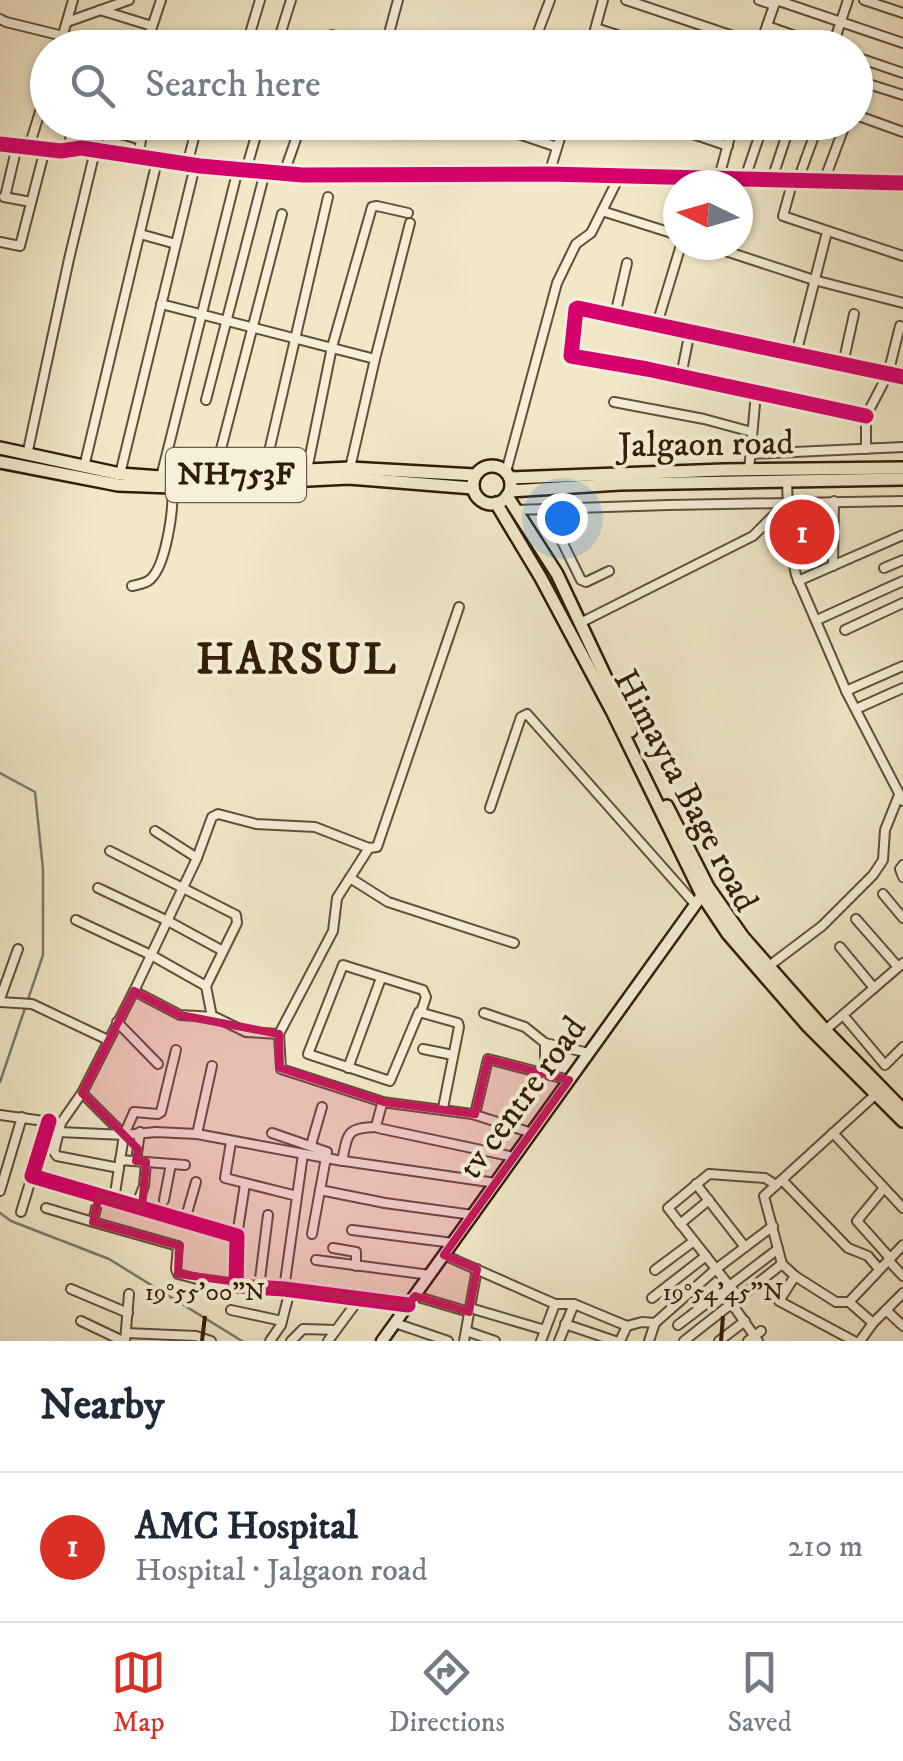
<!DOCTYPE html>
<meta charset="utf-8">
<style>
body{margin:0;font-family:"IM FELL DW Pica",serif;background:#f6f6f7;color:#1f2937}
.compass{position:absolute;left:663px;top:170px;width:90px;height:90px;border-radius:50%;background:#fff;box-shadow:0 2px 8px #0004;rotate:275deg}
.you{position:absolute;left:562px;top:518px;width:35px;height:35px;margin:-25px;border:8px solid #fff;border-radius:50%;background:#1a73e8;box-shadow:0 0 0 15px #1a73e833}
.badge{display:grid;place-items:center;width:65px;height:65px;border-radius:50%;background:#d93025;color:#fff;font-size:32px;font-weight:700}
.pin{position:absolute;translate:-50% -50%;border:5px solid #fff;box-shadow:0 2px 10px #0006}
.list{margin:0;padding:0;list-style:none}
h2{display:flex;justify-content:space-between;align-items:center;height:130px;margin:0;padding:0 40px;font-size:42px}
h2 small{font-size:32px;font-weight:400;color:#747a83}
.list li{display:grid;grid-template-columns:65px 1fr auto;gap:30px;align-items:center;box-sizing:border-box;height:150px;padding:0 40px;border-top:2px solid #e0e1e3}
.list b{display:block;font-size:38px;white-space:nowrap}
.list p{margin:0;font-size:32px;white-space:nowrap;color:#747a83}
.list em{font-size:32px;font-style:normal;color:#747a83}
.icon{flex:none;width:55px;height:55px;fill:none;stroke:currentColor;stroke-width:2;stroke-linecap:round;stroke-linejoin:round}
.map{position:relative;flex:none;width:903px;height:1341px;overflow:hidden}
.search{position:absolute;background:#fff;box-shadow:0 2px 8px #0004;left:30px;right:30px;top:30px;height:110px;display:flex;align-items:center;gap:25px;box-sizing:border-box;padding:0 35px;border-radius:55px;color:#747a83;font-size:38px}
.sheet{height:280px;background:#fff}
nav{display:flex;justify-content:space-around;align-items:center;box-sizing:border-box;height:140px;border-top:2px solid #e0e1e3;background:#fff;font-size:28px;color:#747a83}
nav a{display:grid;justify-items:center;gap:5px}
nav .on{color:#d93025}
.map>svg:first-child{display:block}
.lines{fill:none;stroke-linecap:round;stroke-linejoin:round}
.stream{stroke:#717e71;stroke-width:2.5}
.minor-casing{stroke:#614f37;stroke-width:12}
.secondary-casing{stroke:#311c07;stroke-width:15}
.primary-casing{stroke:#311c07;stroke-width:16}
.trunk-casing{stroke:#311c07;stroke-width:16}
.minor{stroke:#f6f0db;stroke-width:8}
.secondary{stroke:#f6f0db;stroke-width:10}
.primary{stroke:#f1e8c8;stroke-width:11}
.trunk{stroke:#f1e8c8;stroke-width:11}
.cycleway-casing{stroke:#f6f0db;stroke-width:21}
.cycleway{stroke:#d6006c;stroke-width:15}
.marked{fill:#c2185b;fill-opacity:0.2;stroke:#c2185b;stroke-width:8;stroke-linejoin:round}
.ticks{fill:none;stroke:#311c07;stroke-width:4}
.labels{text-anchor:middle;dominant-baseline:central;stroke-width:8;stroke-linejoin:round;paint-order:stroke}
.shield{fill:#f6f0db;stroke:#6c5c47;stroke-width:2.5}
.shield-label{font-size:32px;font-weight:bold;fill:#311c07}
.street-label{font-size:35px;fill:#311c07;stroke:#f6f0db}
.district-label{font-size:45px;font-weight:bold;letter-spacing:2.5px;fill:#311c07;stroke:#f6f0db}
.ticks-label{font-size:25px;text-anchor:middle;fill:#311c07;stroke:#f6f0db;stroke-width:8;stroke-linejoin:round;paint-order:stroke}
</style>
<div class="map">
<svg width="903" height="1341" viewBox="0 0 903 1341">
<rect width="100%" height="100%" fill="#f1e8c8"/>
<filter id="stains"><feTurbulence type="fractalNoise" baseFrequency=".002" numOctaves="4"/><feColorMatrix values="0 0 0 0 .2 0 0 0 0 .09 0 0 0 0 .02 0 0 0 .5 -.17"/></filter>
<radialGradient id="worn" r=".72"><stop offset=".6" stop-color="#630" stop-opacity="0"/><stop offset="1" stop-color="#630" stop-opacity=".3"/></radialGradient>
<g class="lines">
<!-- stream -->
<g class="stream">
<polyline points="0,773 35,792 43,869 43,955 0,1082"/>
<polyline points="0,1213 11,1221 109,1259 242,1341"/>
</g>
<defs>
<g id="minor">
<polyline points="626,0 760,45"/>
<polyline points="759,0 774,5"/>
<polyline points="864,0 903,13"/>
<polyline points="100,10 152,26"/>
<polyline points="0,19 6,22 63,36"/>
<polyline points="67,22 129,0"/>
<polyline points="767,26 829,48"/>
<polyline points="596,28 656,48"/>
<polyline points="332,35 372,48"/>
<polyline points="88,43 108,48"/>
<polyline points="59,48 73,0"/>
<polyline points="145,48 161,0"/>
<polyline points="219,48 221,43 228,44 234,39 248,40 260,0"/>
<polyline points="276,48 291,0"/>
<polyline points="385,48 398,0"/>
<polyline points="532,48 550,0"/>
<polyline points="590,48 603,0"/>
<polyline points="759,48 776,0 903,43"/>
<polyline points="832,48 848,0"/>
<polyline points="856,57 903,73"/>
<polyline points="856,80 903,95"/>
<polyline points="856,115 903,132"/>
<polyline points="74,122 73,125 125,135"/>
<polyline points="127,122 125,135 141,140 138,158"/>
<polyline points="483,122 557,147"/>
<polyline points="658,122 728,146"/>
<polyline points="0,144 61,151 81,148 200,166 302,175 549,174 903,183"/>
<polyline points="29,147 48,86"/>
<polyline points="68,150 73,125"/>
<polyline points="187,165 198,122"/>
<polyline points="246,170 260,122"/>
<polyline points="284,173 302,122"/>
<polyline points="549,174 565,122"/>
<polyline points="719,177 734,122"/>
<polyline points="745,178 764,122"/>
<polyline points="772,179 791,122"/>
<polyline points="793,180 783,216 903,256"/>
<polyline points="798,180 818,125"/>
<polyline points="824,181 846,122"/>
<polyline points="4,197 31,202"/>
<polyline points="5,197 17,146"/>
<polyline points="602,211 678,235"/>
<polyline points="140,234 176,244"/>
<polyline points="0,242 20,246 45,149"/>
<polyline points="707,245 814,280 903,303"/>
<polyline points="161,304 375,359"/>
<polyline points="615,315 627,263"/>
<polyline points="657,324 681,245"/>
<polyline points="796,354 827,232"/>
<polyline points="843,364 854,314"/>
<polyline points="681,376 690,331"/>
<polyline points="206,400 265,172"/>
<polyline points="614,402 704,419 752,432"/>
<polyline points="866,416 647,369 571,356 576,309 578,308 903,377"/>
<polyline points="866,449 866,416 888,374 900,326"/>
<polyline points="750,454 903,447"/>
<polyline points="27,455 69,259 102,122"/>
<polyline points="84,467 157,161"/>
<polyline points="350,468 375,359 410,223"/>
<polyline points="749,470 756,393"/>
<polyline points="506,472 557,283 576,244 591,233 620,175"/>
<polyline points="264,473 328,197"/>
<polyline points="120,474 195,166"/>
<polyline points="306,475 332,347 372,207 377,206 408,213"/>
<polyline points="214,476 282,214"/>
<polyline points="161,477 238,169"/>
<polyline points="787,481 789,542 796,575 847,693 903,801"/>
<polyline points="546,509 581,580 586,582 609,571"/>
<polyline points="515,510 668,505 903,501"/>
<polyline points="833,566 834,501"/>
<polyline points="884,568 903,560"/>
<polyline points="798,581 903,535"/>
<path d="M132 586C137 585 143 584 148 581 166 570 174 508 172 487"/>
<polyline points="817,620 903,581"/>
<polyline points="580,623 753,536 787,502"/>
<polyline points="845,630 903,603"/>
<polyline points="846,691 903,666"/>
<polyline points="856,709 903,688"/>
<polyline points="490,808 521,717 527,714 695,904"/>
<polyline points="110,851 236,915 237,923 206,986 212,1017"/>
<polyline points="197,858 212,817 218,814 256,824 315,827 369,848 377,847 459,607"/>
<polyline points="903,865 900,869 903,877"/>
<polyline points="350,878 388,902 514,943"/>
<polyline points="98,888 166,920 223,951"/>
<polyline points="883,894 903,918"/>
<polyline points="856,919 898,967"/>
<polyline points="76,920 151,955 206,986"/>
<polyline points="840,947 874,988"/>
<polyline points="769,966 822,926 873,875 883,860 885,830 899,795"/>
<polyline points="134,991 180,1015 215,1017 246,1032 279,1034 333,931 337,898 369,848"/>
<polyline points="0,999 18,949"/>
<polyline points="0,1002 32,1004 108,1040"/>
<polyline points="421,1012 426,997 423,990 343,965 308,1054 390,1081 419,1012 458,1023 459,1027 443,1108"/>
<polyline points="484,1013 525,1027 545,1043 589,1053"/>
<polyline points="843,1015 885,1065 903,1047"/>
<polyline points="117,1022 158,1064"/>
<polyline points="823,1032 903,963"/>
<polyline points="279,1034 281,1069 380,1101 382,1104 376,1126 378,1128 514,1157"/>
<polyline points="423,1049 453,1055"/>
<polyline points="348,1068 381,978"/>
<polyline points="545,1074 545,1043"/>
<polyline points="82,1093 124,1135 156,1132 197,1134 337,1160 496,1183"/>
<polyline points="382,1102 472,1114 532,1133"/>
<polyline points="475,1114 488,1059 569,1080"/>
<polyline points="0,1115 51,1122"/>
<polyline points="49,1121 32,1176 237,1236 236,1286 284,1289 408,1305"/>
<polyline points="59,1132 124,1135"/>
<polyline points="272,1133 327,1152 312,1234"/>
<polyline points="833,1133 903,1208"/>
<polyline points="197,1134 212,1066"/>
<polyline points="231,1142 225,1178 297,1196"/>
<polyline points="311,1145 322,1107"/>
<polyline points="120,1160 185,1165"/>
<polyline points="136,1161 140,1132"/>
<path d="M342 1161C348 1133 346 1128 376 1127"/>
<polyline points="119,1168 57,1156 54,1152 61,1123 82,1093 135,989 197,858 155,831"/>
<polyline points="782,1180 848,1248 868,1256 879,1269"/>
<polyline points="696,1184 745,1247"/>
<polyline points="884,1188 857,1221 890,1258"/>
<polyline points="320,1190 385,1203 473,1215"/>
<polyline points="0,1191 22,1117"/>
<polyline points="99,1195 93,1222 178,1246 176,1269 178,1274 220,1285 236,1286"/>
<polyline points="114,1200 124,1135 134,1112 158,1114 161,1112 176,1050"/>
<polyline points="164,1200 171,1164"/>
<polyline points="136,1206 144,1186 146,1162"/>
<polyline points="46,1208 93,1222"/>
<polyline points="21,1212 32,1176"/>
<polyline points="185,1220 196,1182"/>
<polyline points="680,1224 709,1200"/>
<polyline points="352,1230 453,1243"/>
<polyline points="237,1236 245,1184"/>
<polyline points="333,1248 356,1252 356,1266"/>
<polyline points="444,1255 555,1304 541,1341"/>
<polyline points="316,1260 430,1275"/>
<polyline points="888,1260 903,1276"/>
<polyline points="782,1264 795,1276 779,1301 854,1341"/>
<polyline points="655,1270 694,1241"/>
<polyline points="795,1276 836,1302 849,1302"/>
<polyline points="259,1287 268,1215"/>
<polyline points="71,1289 128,1313"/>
<polyline points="284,1289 303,1154"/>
<polyline points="415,1296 469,1312"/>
<polyline points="652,1298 706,1256"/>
<polyline points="739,1298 668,1208 709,1174 765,1178 776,1185"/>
<polyline points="555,1304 574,1304 627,1326 620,1341"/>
<polyline points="732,1304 758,1341"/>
<polyline points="470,1308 545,1330"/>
<polyline points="231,1310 282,1321"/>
<polyline points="886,1310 903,1326"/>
<polyline points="81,1321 123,1341"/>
<polyline points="395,1323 448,1341"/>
<polyline points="873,1323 903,1293"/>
<polyline points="565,1324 615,1341"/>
<polyline points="678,1325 778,1249"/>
<polyline points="627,1326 642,1322 655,1323"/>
<polyline points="466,1331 495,1341"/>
<polyline points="126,1333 196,1336 211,1341"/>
<polyline points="125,1341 129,1294"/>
<polyline points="270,1341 281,1325 290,1290"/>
<polyline points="291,1341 303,1329 336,1330"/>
<polyline points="328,1341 359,1299"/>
<polyline points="464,1341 477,1269"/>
<polyline points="559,1341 574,1304"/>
<polyline points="649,1341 655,1323 716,1269 773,1226"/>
<polyline points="684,1341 782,1264 764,1196 875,1095"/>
<polyline points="719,1341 745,1321"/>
<polyline points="748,1341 761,1331"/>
<polyline points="860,1341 873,1323 849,1302 903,1245"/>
</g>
<polyline id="secondary" points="382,1341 705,891"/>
<g id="primary">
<polyline points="507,496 557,574 631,731"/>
<polyline points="496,503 541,578 613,713 702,895 728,934 807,1025 903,1121"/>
<polyline points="667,806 708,887 743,937 825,1030 903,1110"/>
</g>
<g id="trunk">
<polyline points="0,448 120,474 161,477 350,468 475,475"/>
<polyline points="0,462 118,485 172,487 349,478 473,488"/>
<circle cx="492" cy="485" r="19"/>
<polyline points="510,478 724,470 903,468"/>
<polyline points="510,491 620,484 903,479"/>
</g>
</defs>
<!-- minor casing -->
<use href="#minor" class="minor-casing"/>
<!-- secondary casing -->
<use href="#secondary" class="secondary-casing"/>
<!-- primary casing -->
<use href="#primary" class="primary-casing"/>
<!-- trunk casing -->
<use href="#trunk" class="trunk-casing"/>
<!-- minor -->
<use href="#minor" class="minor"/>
<!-- secondary -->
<use href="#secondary" class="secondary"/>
<!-- primary -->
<use href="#primary" class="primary"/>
<!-- trunk -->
<use href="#trunk" class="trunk"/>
<defs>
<g id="cycleway">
<polyline points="0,144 61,151 81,148 200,166 302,175 549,174 903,183"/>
<polyline points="866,416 647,369 571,356 576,309 578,308 903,377"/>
<polyline points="49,1121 32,1176 237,1236 236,1286 284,1289 408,1305"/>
</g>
</defs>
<!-- cycleway casing -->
<use href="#cycleway" class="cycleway-casing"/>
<!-- cycleway -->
<use href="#cycleway" class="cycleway"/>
</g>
<!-- marked area -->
<path class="marked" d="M134 991 180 1015 279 1034 280 1068 384 1102 475 1114 488 1059 569 1080 444 1255 477 1269 469 1312 415 1296 408 1305 178 1274 179 1246 93 1222 99 1195 142 1208 146 1162 136 1161 138 1149 82 1093Z"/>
<!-- ticks -->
<path class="ticks" d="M202 1341 205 1316M721 1341 723 1316"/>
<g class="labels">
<!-- shield labels -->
<rect class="shield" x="166" y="448" width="140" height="54" rx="8"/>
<g class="shield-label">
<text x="236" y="475">NH753F</text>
</g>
<!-- street labels -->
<g class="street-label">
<text transform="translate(706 445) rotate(-1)">Jalgaon road</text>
<text transform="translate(685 791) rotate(62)">Himayta Bage road</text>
<text transform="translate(523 1098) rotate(-54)">tv centre road</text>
</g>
<!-- district labels -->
<g class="district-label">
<text x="297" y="660">HARSUL</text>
</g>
</g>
<g class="ticks-label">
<text x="205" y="1300">19°55'00"N</text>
<text x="723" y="1300">19°54'45"N</text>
</g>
<rect width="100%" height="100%" filter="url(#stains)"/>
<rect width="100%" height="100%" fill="url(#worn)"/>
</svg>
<svg class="compass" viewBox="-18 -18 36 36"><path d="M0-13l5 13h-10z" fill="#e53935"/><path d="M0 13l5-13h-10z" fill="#747a83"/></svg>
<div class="you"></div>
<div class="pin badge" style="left:802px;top:532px">1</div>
<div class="search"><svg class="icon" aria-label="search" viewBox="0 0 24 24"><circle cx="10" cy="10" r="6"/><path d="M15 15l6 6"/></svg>Search here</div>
</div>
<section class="sheet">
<h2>Nearby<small></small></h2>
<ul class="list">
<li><span class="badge">1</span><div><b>AMC Hospital</b><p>Hospital · Jalgaon road</p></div><em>210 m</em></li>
</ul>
</section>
<nav>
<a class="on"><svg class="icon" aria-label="map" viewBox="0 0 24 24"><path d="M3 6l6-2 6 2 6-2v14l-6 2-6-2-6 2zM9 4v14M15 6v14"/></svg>Map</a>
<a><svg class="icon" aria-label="directions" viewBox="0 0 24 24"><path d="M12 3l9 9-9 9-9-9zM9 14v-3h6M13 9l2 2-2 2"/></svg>Directions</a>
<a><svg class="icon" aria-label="saved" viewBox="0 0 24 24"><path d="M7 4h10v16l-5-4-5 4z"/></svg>Saved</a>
</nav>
